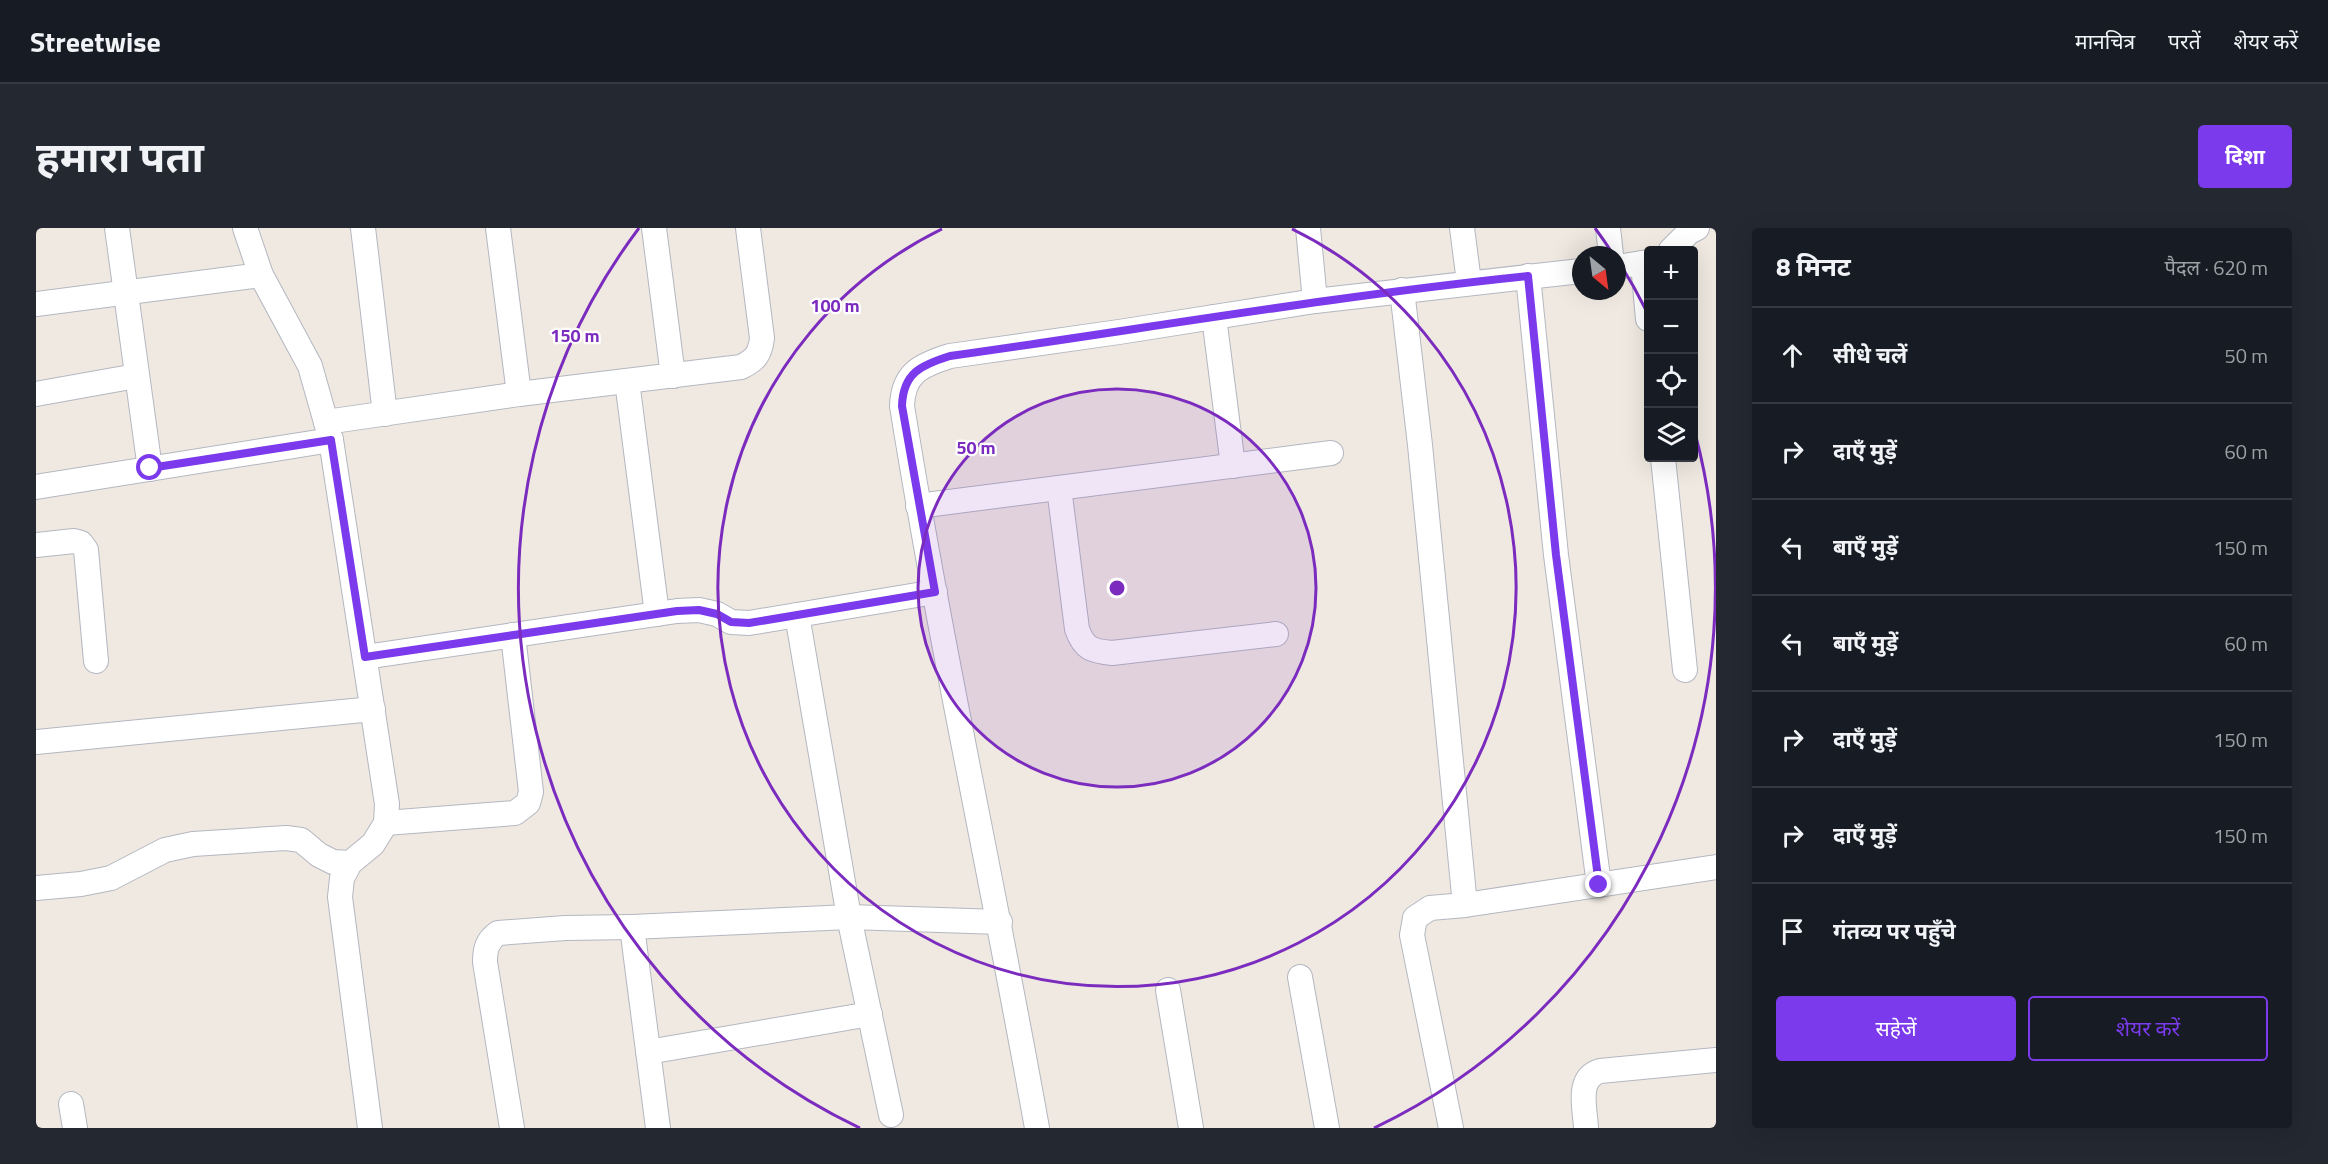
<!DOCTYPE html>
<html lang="hi">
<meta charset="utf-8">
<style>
body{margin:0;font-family:"Titillium Web","Noto Sans Devanagari",sans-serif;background:#242831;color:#f1f3f6}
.controls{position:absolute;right:18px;top:18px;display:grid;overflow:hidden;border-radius:6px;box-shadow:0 6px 24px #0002}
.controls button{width:54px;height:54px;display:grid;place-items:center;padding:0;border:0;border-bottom:2px solid #363941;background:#171b24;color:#f1f3f6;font:30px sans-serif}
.compass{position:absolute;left:1536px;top:18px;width:54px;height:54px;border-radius:50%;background:#171b24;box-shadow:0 6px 24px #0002;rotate:151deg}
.stop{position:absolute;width:18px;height:18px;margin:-14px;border:4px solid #7c3aed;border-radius:50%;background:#fff}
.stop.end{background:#7c3aed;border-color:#fff;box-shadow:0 2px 6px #0008}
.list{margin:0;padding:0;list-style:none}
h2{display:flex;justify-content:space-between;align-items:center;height:78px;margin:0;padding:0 24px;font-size:26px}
h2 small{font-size:20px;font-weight:400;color:#9ea1a6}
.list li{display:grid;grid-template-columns:39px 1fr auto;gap:18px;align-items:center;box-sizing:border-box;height:96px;padding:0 24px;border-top:2px solid #363941}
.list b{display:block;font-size:22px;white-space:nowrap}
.list em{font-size:20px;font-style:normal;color:#9ea1a6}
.actions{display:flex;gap:12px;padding:18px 24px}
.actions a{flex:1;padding:14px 0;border:2px solid #7c3aed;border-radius:6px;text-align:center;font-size:21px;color:#7c3aed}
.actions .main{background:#7c3aed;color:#fff}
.icon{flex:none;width:33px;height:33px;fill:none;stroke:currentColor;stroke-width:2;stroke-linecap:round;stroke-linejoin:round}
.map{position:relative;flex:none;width:1680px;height:900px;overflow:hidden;border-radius:6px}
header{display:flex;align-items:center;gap:36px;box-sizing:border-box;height:84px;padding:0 30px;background:#171b24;border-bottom:2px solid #363941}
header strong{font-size:28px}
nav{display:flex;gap:33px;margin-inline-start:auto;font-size:21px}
.intro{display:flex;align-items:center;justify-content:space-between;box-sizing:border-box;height:144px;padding:0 36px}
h1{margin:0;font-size:42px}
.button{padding:15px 27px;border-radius:6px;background:#7c3aed;color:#fff;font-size:21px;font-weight:700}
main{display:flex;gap:36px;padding:0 36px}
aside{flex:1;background:#171b24;border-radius:6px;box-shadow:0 6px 24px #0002}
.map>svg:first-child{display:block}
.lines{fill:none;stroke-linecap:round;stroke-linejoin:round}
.street-casing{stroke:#b4b7c1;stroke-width:26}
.street{stroke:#fff;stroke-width:24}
.route{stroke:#7c3aed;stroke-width:8}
.ring{fill:none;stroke:#7b2cbf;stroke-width:3}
.centre{fill:#7b2cbf;stroke:#fff;stroke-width:3}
.ring-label{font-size:18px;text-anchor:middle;font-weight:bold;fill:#7b2cbf;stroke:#fff;stroke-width:4.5;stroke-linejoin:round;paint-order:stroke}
</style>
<header>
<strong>Streetwise</strong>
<nav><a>मानचित्र</a><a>परतें</a><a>शेयर करें</a></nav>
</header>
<div class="intro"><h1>हमारा पता</h1><a class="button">दिशा</a></div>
<main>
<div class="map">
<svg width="1680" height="900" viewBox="0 0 1680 900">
<rect width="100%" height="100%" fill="#efe9e1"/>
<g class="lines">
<defs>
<g id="street">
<polyline points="81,0 114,241"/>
<polyline points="209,0 225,47 274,138 295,212 351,576 350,595 337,616 314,635 306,650 304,669 334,900"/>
<polyline points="327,0 349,186"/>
<polyline points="462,0 483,166"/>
<polyline points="618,0 637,148"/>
<polyline points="1272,0 1279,73 1545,43"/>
<polyline points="1426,0 1433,54"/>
<polyline points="1572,0 1575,27"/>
<polyline points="1635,22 1653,4 1661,0"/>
<polyline points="1607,35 1612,91"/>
<polyline points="1581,39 1612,34"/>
<polyline points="1492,48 1520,327 1563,657"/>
<polyline points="1366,62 1384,217 1429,677 1394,680 1379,690 1376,707 1415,900"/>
<polyline points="0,76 225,47"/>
<polyline points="1178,89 1197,238"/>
<polyline points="591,153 621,386"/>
<polyline points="0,166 100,148"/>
<path d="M290 194 483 166 705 139C719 132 724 127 726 110L712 0"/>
<polyline points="1627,230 1649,442"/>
<polyline points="0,259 295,212"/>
<path d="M1023 260 1041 401C1048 421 1056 423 1076 425L1240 406"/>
<polyline points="882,278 1295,225"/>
<polyline points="0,317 38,313 45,315 50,322 60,433"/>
<polyline points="761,387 813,689 855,887"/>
<polyline points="329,429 641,383 663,382 681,386 695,394 713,395 899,364"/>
<polyline points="0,514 337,481"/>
<polyline points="350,595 479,585 492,575 495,564 477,407"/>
<polyline points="0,660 45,656 75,650 129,622 157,616 250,610 265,612 283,627 297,634 314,635"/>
<polyline points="1429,677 1680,639"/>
<polyline points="1264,749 1291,900"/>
<polyline points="1132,762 1155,900"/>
<polyline points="612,824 834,786"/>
<polyline points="35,876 39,900"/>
<path d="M476 900 449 734C449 721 451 713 462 705L529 700 596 699"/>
<polyline points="622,900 596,699 813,689 964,694"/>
<path d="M1001 900C958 659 905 420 866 178 867 145 885 137 914 128L1083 104 1279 73"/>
<path d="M1550 900C1549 880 1540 850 1564 843L1680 832"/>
</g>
</defs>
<!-- street casing -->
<use href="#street" class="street-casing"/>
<!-- street -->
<use href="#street" class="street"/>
</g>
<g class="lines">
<!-- route -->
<path class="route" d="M114 240 295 212 329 429 641 383 663 382 681 386 695 394 713 395 899 364 866 178C867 145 885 137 914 128 1107 101 1298 68 1492 48L1520 327 1563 657"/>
</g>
<!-- distance rings -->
<circle cx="1081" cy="360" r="199" fill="#7b2cbf" fill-opacity=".12"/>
<g class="ring">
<circle cx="1081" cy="360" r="199"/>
<path d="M1256 1A399 399 0 1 1 906 1"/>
<path d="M824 900A598 598 0 0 1 603 0M1559 0A598 598 0 0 1 1577 26M1583 34A598 598 0 0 1 1611 84M1659 205A598 598 0 0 1 1338 900"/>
</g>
<circle cx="1081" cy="360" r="9" class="centre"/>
<g class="ring-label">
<text x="799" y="84">100 m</text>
<text x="539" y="114">150 m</text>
<text x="940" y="226">50 m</text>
</g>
</svg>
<div class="controls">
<button>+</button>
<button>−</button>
<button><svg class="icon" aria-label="locate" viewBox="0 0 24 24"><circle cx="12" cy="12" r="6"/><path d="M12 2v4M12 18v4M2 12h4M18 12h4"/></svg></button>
<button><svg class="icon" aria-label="layers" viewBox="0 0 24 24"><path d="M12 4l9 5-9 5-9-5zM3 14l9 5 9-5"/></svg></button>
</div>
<svg class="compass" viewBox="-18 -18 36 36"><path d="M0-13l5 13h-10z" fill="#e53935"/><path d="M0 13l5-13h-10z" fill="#9ea1a6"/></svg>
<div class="stop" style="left:114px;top:240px"></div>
<div class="stop end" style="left:1563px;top:657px"></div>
</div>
<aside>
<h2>8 मिनट<small>पैदल · 620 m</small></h2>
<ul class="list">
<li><svg class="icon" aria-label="ahead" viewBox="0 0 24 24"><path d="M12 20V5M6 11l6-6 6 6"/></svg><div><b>सीधे चलें</b></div><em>50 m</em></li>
<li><svg class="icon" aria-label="right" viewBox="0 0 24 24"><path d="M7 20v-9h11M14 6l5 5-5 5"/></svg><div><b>दाएँ मुड़ें</b></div><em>60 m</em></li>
<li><svg class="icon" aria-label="left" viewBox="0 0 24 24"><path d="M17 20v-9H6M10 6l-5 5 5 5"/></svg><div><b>बाएँ मुड़ें</b></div><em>150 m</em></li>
<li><svg class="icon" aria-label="left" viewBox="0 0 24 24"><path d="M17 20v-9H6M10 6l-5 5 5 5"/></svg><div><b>बाएँ मुड़ें</b></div><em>60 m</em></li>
<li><svg class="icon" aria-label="right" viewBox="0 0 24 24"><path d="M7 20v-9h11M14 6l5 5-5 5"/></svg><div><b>दाएँ मुड़ें</b></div><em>150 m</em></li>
<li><svg class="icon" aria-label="right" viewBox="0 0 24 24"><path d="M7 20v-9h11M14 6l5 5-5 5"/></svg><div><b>दाएँ मुड़ें</b></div><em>150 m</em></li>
<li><svg class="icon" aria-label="arrive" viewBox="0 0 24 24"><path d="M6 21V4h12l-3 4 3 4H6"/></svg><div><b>गंतव्य पर पहुँचे</b></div></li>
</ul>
<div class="actions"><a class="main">सहेजें</a><a>शेयर करें</a></div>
</aside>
</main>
